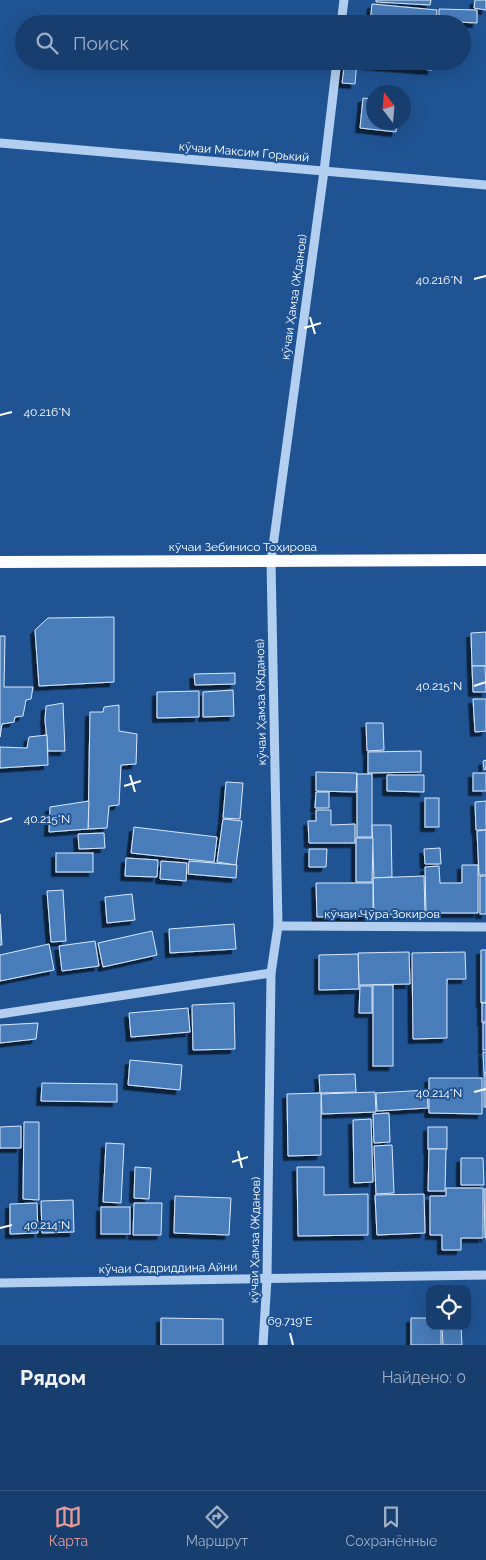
<!DOCTYPE html>
<html lang="ru">
<meta charset="utf-8">
<style>
body{margin:0;font-family:Raleway,sans-serif;background:#254977;color:#f1f3f6}
.controls{position:absolute;right:15px;bottom:15px;display:grid;overflow:hidden;border-radius:10px;box-shadow:0 5px 20px #0002}
.controls button{width:45px;height:45px;display:grid;place-items:center;padding:0;border:0;border-bottom:1px solid #365782;background:#183e6f;color:#f1f3f6;font:25px sans-serif}
.compass{position:absolute;left:366px;top:85px;width:45px;height:45px;border-radius:50%;background:#183e6f;box-shadow:0 5px 20px #0002;rotate:344deg}
.list{margin:0;padding:0;list-style:none}
h2{display:flex;justify-content:space-between;align-items:center;height:65px;margin:0;padding:0 20px;font-size:21px}
h2 small{font-size:16px;font-weight:400;color:#9faec3}
.icon{flex:none;width:28px;height:28px;fill:none;stroke:currentColor;stroke-width:2;stroke-linecap:round;stroke-linejoin:round}
.map{position:relative;flex:none;width:486px;height:1345px;overflow:hidden}
.search{position:absolute;background:#183e6f;box-shadow:0 5px 20px #0002;left:15px;right:15px;top:15px;height:55px;display:flex;align-items:center;gap:12px;box-sizing:border-box;padding:0 18px;border-radius:28px;color:#9faec3;font-size:19px}
.sheet{height:145px;background:#183e6f}
nav{display:flex;justify-content:space-around;align-items:center;box-sizing:border-box;height:70px;border-top:1px solid #365782;background:#183e6f;font-size:14px;color:#9faec3}
nav a{display:grid;justify-items:center;gap:2px}
nav .on{color:#e69b98}
.map>svg:first-child{display:block}
.building{fill:#497cba;stroke:#d9e8fa;filter:url(#shadow)}
.lines{fill:none;stroke-linecap:round;stroke-linejoin:round}
.minor{stroke:#b3ceee;stroke-width:9}
.major{stroke:#fafcff;stroke-width:12}
.ticks{fill:none;stroke:#fff;stroke-width:2}
.labels{text-anchor:middle;dominant-baseline:central;stroke-width:4;stroke-linejoin:round;paint-order:stroke}
.street-label{font-size:12px;fill:#fff;stroke:#205394}
.ticks-label{font-size:12px;text-anchor:middle;fill:#fff;stroke:#205394;stroke-width:4;stroke-linejoin:round;paint-order:stroke}
</style>
<div class="map">
<svg width="486" height="1345" viewBox="0 0 486 1345">
<defs>
<filter id="shadow"><feDropShadow dx="-4.5" dy="4.5" stdDeviation="0" flood-color="#0009"/></filter>
</defs>
<rect width="100%" height="100%" fill="#205394"/>
<!-- building -->
<g class="building">
<polygon points="376,0 431,0 430,5 376,2"/>
<polygon points="475,0 486,0 486,10 474,8"/>
<polygon points="372,4 437,10 436,24 370,24"/>
<polygon points="439,9 477,10 477,23 439,21"/>
<polygon points="345,61 357,61 355,84 342,83"/>
<polygon points="366,61 433,61 432,70 366,65"/>
<polygon points="363,98 374,99 374,122 397,122 396,132 360,128"/>
<polygon points="114,617 114,682 39,686 35,630 48,618"/>
<polygon points="486,632 486,666 472,666 471,633"/>
<polygon points="0,636 5,636 4,687 33,687 31,699 26,700 23,716 15,717 14,722 2,724 0,737"/>
<polygon points="472,666 485,666 486,692 473,692"/>
<polygon points="235,673 235,684 195,685 194,674"/>
<polygon points="233,690 234,716 203,717 203,692"/>
<polygon points="199,691 199,717 157,718 157,692"/>
<polygon points="473,699 486,699 486,731 475,732"/>
<polygon points="63,703 65,751 48,751 45,720 46,706"/>
<polygon points="119,705 119,731 137,734 136,764 121,765 119,805 109,806 107,828 88,829 90,712 103,712 104,707"/>
<polygon points="366,723 383,723 384,750 367,751"/>
<polygon points="47,735 48,765 0,768 0,747 27,748 29,737"/>
<polygon points="421,751 421,772 368,773 368,752"/>
<polygon points="486,760 486,769 484,770 483,761"/>
<polygon points="316,772 357,773 356,792 316,791"/>
<rect x="473" y="773" width="13" height="18"/>
<rect x="357" y="774" width="15" height="63"/>
<polygon points="387,775 424,775 424,792 387,791"/>
<polygon points="226,782 243,783 240,819 223,818"/>
<polygon points="316,792 329,792 329,808 315,808"/>
<rect x="425" y="798" width="14" height="29"/>
<polygon points="89,801 88,829 49,832 50,807"/>
<polygon points="486,801 486,830 476,830 475,802"/>
<polygon points="316,810 331,810 331,825 355,824 355,843 309,843 308,821 316,821"/>
<polygon points="223,819 242,821 236,865 217,862"/>
<polygon points="372,825 391,825 392,877 374,878"/>
<polygon points="134,827 217,837 214,862 131,853"/>
<polygon points="486,830 486,875 479,875 477,831"/>
<polygon points="104,833 105,848 79,849 78,834"/>
<polygon points="356,838 373,838 372,882 356,882"/>
<polygon points="440,848 441,864 425,864 424,849"/>
<polygon points="309,849 327,849 326,867 309,867"/>
<rect x="56" y="853" width="37" height="19"/>
<polygon points="126,858 158,860 157,877 125,876"/>
<polygon points="161,861 187,863 186,881 160,879"/>
<polygon points="189,861 237,865 236,878 188,874"/>
<polygon points="462,865 478,865 478,913 426,913 425,867 439,866 440,883 462,883"/>
<polygon points="424,876 425,914 374,915 373,878"/>
<rect x="480" y="876" width="6" height="38"/>
<polygon points="316,883 373,883 373,916 317,917"/>
<polygon points="63,890 66,941 51,942 47,891"/>
<polygon points="132,894 135,920 107,923 105,897"/>
<polygon points="0,914 2,945 0,945"/>
<polygon points="234,924 236,949 170,953 169,929"/>
<polygon points="152,931 157,955 103,967 98,943"/>
<polygon points="95,941 99,966 62,971 59,946"/>
<polygon points="49,944 54,970 0,981 0,955"/>
<polygon points="481,950 486,950 486,1002 481,1003"/>
<polygon points="409,952 410,984 359,985 358,953"/>
<polygon points="465,952 466,979 447,979 447,1038 413,1039 412,953"/>
<polygon points="358,954 359,989 319,990 319,955"/>
<rect x="373" y="985" width="20" height="81"/>
<polygon points="360,986 372,986 372,1013 359,1013"/>
<polygon points="234,1003 235,1049 193,1050 192,1005"/>
<rect x="482" y="1003" width="4" height="19"/>
<polygon points="188,1008 190,1032 131,1037 129,1013"/>
<polygon points="38,1023 36,1039 0,1043 0,1025"/>
<rect x="483" y="1023" width="3" height="27"/>
<polygon points="483,1052 486,1052 486,1073 484,1073"/>
<polygon points="130,1060 182,1065 180,1090 128,1085"/>
<polygon points="355,1074 356,1092 320,1093 319,1075"/>
<rect x="484" y="1074" width="2" height="33"/>
<polygon points="429,1078 482,1078 482,1114 429,1113"/>
<polygon points="42,1083 117,1084 117,1102 41,1101"/>
<polygon points="427,1090 428,1108 377,1111 376,1093"/>
<polygon points="375,1092 376,1112 322,1114 321,1094"/>
<polygon points="321,1093 321,1155 288,1156 287,1094"/>
<polygon points="389,1113 390,1142 374,1143 373,1114"/>
<polygon points="371,1119 373,1182 354,1183 353,1120"/>
<polygon points="24,1122 39,1122 39,1200 23,1199"/>
<polygon points="21,1126 21,1148 0,1148 0,1127"/>
<rect x="428" y="1127" width="19" height="22"/>
<polygon points="106,1143 124,1144 121,1203 103,1202"/>
<polygon points="392,1145 394,1193 376,1194 374,1146"/>
<polygon points="429,1149 446,1149 445,1191 428,1191"/>
<polygon points="461,1158 483,1158 484,1185 461,1185"/>
<polygon points="135,1167 151,1168 149,1199 134,1198"/>
<polygon points="297,1167 324,1167 324,1195 368,1194 368,1235 298,1236"/>
<polygon points="446,1188 483,1188 483,1238 461,1238 461,1250 442,1250 442,1235 430,1235 430,1196 446,1196"/>
<polygon points="484,1189 486,1189 486,1238 485,1238"/>
<polygon points="424,1194 425,1233 377,1235 375,1195"/>
<polygon points="175,1196 231,1198 229,1235 174,1233"/>
<polygon points="73,1200 74,1232 42,1233 41,1201"/>
<polygon points="37,1203 38,1233 10,1234 10,1204"/>
<polygon points="134,1203 162,1203 161,1235 133,1235"/>
<rect x="101" y="1207" width="29" height="27"/>
<polygon points="161,1318 223,1319 223,1345 161,1345"/>
<polygon points="411,1318 430,1318 430,1326 441,1326 441,1345 411,1345"/>
<polygon points="442,1326 461,1326 462,1345 443,1345"/>
</g>
<g class="lines">
<!-- minor -->
<g class="minor">
<polyline points="341,24 344,0"/>
<polyline points="0,143 486,185"/>
<polyline points="278,926 486,927"/>
<polyline points="0,1014 271,973"/>
<polyline points="0,1283 486,1275"/>
<polyline points="263,1345 267,1279 271,973 278,926 271,561 324,171 337,61"/>
</g>
<!-- major -->
<polyline class="major" points="0,562 486,560"/>
</g>
<!-- ticks -->
<path class="ticks" d="M474 279 486 276M310 317 315 334M304 328 321 323M0 415 12 412M474 686 486 682M130 775 135 792M124 786 141 781M0 822 12 818M474 1092 486 1089M238 1151 242 1168M232 1162 248 1157M0 1228 12 1225M290 1333 293 1345"/>
<g class="labels">
<!-- street labels -->
<g class="street-label">
<text transform="translate(244 152) rotate(5)">кӯчаи Максим Горький</text>
<text transform="translate(294 297) rotate(-82)">кӯчаи Ҳамза (Жданов)</text>
<text x="243" y="547">кӯчаи Зебинисо Тоҳирова</text>
<text transform="translate(261 702) rotate(-91)">кӯчаи Ҳамза (Жданов)</text>
<text x="382" y="914">кӯчаи Ҷӯра Зокиров</text>
<text transform="translate(255 1240) rotate(-89)">кӯчаи Ҳамза (Жданов)</text>
<text transform="translate(168 1268) rotate(-1)">кӯчаи Садриддина Айни</text>
</g>
</g>
<g class="ticks-label">
<text x="439" y="284">40.216°N</text>
<text x="47" y="416">40.216°N</text>
<text x="439" y="690">40.215°N</text>
<text x="47" y="823">40.215°N</text>
<text x="439" y="1097">40.214°N</text>
<text x="47" y="1229">40.214°N</text>
<text x="290" y="1325">69.719°E</text>
</g>
</svg>
<div class="controls">
<button><svg class="icon" aria-label="locate" viewBox="0 0 24 24"><circle cx="12" cy="12" r="6"/><path d="M12 2v4M12 18v4M2 12h4M18 12h4"/></svg></button>
</div>
<svg class="compass" viewBox="-18 -18 36 36"><path d="M0-13l5 13h-10z" fill="#e53935"/><path d="M0 13l5-13h-10z" fill="#9faec3"/></svg>
<div class="search"><svg class="icon" aria-label="search" viewBox="0 0 24 24"><circle cx="10" cy="10" r="6"/><path d="M15 15l6 6"/></svg>Поиск</div>
</div>
<section class="sheet">
<h2>Рядом<small>Найдено: 0</small></h2>
<ul class="list">
</ul>
</section>
<nav>
<a class="on"><svg class="icon" aria-label="map" viewBox="0 0 24 24"><path d="M3 6l6-2 6 2 6-2v14l-6 2-6-2-6 2zM9 4v14M15 6v14"/></svg>Карта</a>
<a><svg class="icon" aria-label="directions" viewBox="0 0 24 24"><path d="M12 3l9 9-9 9-9-9zM9 14v-3h6M13 9l2 2-2 2"/></svg>Маршрут</a>
<a><svg class="icon" aria-label="saved" viewBox="0 0 24 24"><path d="M7 4h10v16l-5-4-5 4z"/></svg>Сохранённые</a>
</nav>
